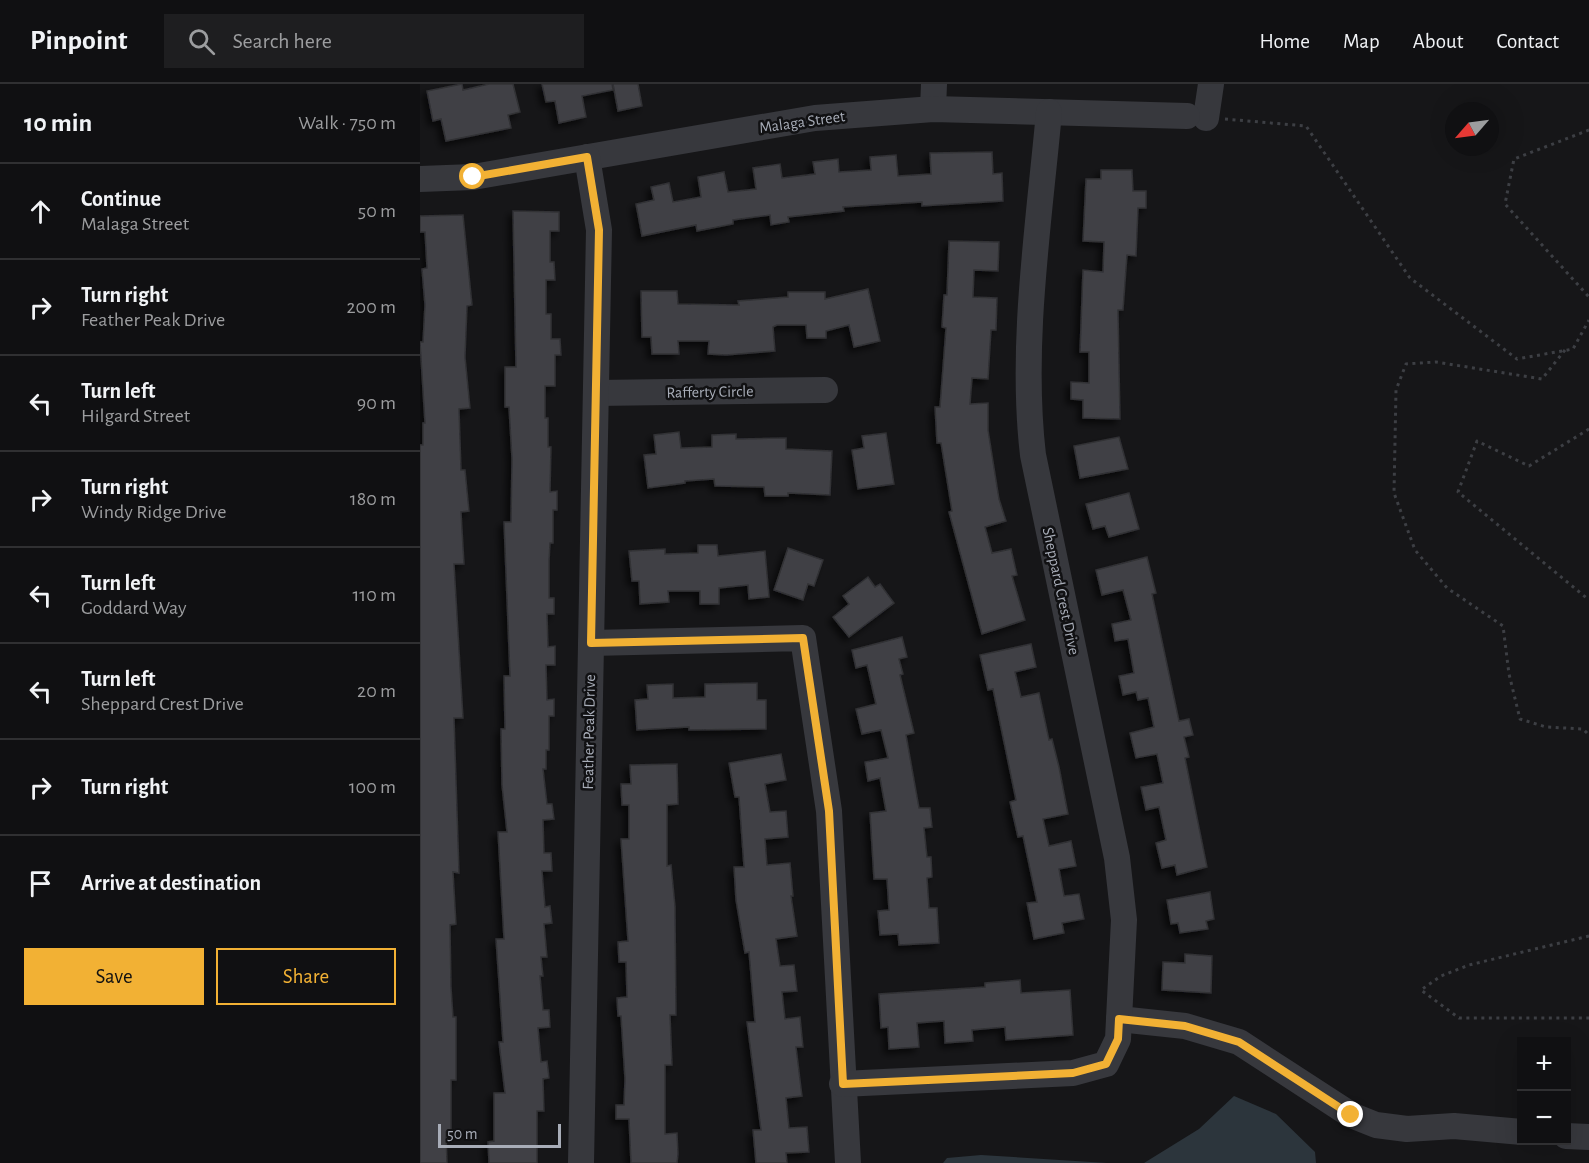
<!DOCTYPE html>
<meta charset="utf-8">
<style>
body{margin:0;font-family:"Alegreya Sans",sans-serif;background:#1e1e20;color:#f1f3f6}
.controls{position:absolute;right:18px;bottom:18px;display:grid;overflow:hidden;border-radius:0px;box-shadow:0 6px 24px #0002}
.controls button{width:54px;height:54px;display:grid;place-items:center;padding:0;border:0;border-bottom:2px solid #303032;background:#101012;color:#f1f3f6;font:30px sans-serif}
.compass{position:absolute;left:1025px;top:18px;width:54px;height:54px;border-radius:50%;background:#101012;box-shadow:0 6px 24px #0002;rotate:242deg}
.scale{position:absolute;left:18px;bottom:15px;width:123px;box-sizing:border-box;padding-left:6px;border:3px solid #a8adb8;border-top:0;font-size:16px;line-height:21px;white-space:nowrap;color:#a8adb8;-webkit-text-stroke:4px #111113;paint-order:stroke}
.stop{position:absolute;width:18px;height:18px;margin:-14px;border:4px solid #f2b134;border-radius:50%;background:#fff}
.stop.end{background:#f2b134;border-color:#fff;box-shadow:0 2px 6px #0008}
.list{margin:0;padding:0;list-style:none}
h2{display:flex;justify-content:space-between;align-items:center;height:78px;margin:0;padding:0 24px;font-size:26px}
h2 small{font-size:20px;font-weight:400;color:#9c9d9f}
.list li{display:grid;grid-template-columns:39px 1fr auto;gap:18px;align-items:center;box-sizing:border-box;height:96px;padding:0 24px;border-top:2px solid #303032}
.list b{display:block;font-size:22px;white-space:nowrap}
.list p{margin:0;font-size:20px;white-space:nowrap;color:#9c9d9f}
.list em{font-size:20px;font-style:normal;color:#9c9d9f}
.actions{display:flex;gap:12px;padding:18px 24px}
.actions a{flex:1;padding:14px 0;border:2px solid #f2b134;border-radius:0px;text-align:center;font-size:21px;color:#f2b134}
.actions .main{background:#f2b134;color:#111}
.icon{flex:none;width:33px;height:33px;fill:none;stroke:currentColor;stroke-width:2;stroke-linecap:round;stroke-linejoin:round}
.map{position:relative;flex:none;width:1169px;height:1079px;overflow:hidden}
header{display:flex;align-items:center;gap:36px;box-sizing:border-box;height:84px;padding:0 30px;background:#101012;border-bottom:2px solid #303032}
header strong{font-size:28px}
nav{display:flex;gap:33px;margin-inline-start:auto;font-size:21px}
.search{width:420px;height:54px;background:#1e1e20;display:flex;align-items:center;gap:15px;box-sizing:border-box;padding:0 21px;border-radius:0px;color:#9c9d9f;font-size:22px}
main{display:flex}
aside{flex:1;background:#101012}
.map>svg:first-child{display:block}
.water{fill:#2c353c}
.building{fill:#404145;stroke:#303034;stroke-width:1.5;filter:url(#shadow)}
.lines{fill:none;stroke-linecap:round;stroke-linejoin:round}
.path{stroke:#3d3f44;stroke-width:3;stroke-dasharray:3 4.5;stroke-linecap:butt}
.minor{stroke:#37383d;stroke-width:26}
.route{stroke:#f2b134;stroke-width:8}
.labels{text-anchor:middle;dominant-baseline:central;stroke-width:5;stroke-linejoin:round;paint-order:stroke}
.street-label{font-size:16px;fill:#a8adb8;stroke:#111113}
</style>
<header>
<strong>Pinpoint</strong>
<div class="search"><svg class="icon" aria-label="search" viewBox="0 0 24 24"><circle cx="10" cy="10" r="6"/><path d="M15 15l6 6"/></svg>Search here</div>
<nav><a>Home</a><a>Map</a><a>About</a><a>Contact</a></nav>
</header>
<main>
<aside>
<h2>10 min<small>Walk · 750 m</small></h2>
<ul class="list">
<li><svg class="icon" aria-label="ahead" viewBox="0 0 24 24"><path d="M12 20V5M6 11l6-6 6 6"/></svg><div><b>Continue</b><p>Malaga Street</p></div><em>50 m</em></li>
<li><svg class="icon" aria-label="right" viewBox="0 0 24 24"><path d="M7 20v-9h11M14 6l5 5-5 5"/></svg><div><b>Turn right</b><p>Feather Peak Drive</p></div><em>200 m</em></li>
<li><svg class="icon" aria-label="left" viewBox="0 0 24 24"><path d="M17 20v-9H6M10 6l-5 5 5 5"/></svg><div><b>Turn left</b><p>Hilgard Street</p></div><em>90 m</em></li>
<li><svg class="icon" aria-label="right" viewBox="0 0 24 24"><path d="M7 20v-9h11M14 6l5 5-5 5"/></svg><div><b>Turn right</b><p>Windy Ridge Drive</p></div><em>180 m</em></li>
<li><svg class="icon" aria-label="left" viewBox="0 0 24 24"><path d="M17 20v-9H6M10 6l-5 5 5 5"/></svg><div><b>Turn left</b><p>Goddard Way</p></div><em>110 m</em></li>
<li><svg class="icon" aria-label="left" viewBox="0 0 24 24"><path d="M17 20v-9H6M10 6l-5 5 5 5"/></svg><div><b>Turn left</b><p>Sheppard Crest Drive</p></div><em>20 m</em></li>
<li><svg class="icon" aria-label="right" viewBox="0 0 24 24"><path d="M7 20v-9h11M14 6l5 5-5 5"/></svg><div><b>Turn right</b></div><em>100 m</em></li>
<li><svg class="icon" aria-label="arrive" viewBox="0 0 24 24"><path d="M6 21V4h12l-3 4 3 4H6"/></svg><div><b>Arrive at destination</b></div></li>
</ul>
<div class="actions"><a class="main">Save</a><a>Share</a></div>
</aside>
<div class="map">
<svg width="1169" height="1079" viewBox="0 0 1169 1079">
<defs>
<filter id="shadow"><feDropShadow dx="-4.5" dy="4.5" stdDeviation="3" flood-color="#0009"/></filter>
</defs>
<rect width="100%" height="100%" fill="#161618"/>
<!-- water -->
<g class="water">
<polygon points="814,1012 856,1030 895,1068 896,1079 724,1079 779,1045"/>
<polygon points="561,1071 687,1079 523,1079 527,1074"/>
</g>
<!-- building -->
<g class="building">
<polygon points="42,0 43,6 69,0 93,0 100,28 88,31 91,44 26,57 21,35 13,37 7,7"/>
<polygon points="122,0 192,0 193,6 162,12 166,33 139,39 135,17 126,18"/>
<polygon points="193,0 218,0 222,22 198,27"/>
<polygon points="572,68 573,90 582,89 583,117 502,122 502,118 423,123 424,127 368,133 369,138 351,141 350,131 313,136 313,140 277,147 276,141 222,152 216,120 234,116 231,103 249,99 253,118 281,113 278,93 304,88 308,108 336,105 333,84 360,80 362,94 395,90 393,78 418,75 419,88 451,86 450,73 476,71 478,92 511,90 510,69"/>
<polygon points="681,86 712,86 713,107 726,107 726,124 718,124 716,172 707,171 703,226 698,226 700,335 663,334 663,316 651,315 651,298 669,299 669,268 660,268 663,186 683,188 684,158 663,157 666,95 681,95"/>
<polygon points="93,127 139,128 139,147 130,147 130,178 134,178 135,196 126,196 126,230 131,230 131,255 140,255 141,271 135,271 135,302 125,302 125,334 128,334 128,363 131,363 130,408 137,407 137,426 133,426 133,459 130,459 129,478 129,514 134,514 134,530 127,530 128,563 135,562 135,581 126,581 127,616 134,615 134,632 129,632 129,666 126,666 126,685 123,685 127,720 132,720 134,735 123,736 124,769 131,769 132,787 122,787 125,823 130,822 132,839 124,840 127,873 121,873 123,892 120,892 123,926 129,926 130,943 118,944 121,978 127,977 129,994 123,995 124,1027 117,1027 117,1079 69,1079 68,1058 74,1057 74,1009 85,1009 79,958 83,958 76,855 84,855 78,748 87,748 82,701 81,645 85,645 84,592 90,592 84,438 91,438 92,375 89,323 85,323 85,283 96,283"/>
<polygon points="43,131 52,221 47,222 45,273 50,324 39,325 41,386 45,386 49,427 41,428 44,480 34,480 43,634 34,634 39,789 33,788 36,840 30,841 31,903 33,933 36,933 36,996 31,996 31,1048 26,1048 27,1079 0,1079 0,361 3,361 3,339 5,339 0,258 3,258 5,221 2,185 7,184 5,148 0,148 0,132"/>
<polygon points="529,157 579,158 578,187 554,186 553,213 577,214 576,246 571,246 568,295 552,294 550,320 568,319 568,346 579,415 586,437 565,443 572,469 591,465 597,491 592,492 605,536 562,550 529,428 532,427 521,359 517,359 515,323 520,323 526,244 522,243 524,211 527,211"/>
<polygon points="448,205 460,257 434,263 429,241 406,247 406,254 387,254 386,241 357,241 353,243 355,267 306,271 288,270 289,257 258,257 259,270 232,270 231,253 222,253 221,207 257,207 258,220 319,221 318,217 368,213 368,208 405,208 405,215"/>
<polygon points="259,348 261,364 292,363 292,351 316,350 316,355 366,354 366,365 412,367 410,411 368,409 368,412 345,412 344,403 295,402 294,395 265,397 265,399 228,404 224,371 236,370 234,351"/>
<polygon points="466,349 474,400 438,405 432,366 444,364 442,352"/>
<polygon points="699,353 708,385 660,394 654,362"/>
<polygon points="709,409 719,445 689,453 685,442 673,445 666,420"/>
<polygon points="278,461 297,461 298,472 345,467 349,513 329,515 328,501 299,504 299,520 280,520 280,507 248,507 249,518 220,520 219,497 212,497 209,467 245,465 245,470 278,469"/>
<polygon points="368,464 403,476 394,502 388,500 383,516 354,506"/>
<polygon points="727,473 736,509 732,510 759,637 769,635 773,651 764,653 769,673 765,674 787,783 757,791 755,781 742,784 736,759 746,756 739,723 726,726 721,703 743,699 737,670 716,674 710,649 734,643 728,614 718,616 716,608 703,611 699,592 714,589 708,555 695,557 692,540 711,536 703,506 682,511 676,486"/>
<polygon points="448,493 455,503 460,500 474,519 429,553 413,533 429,520 423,512"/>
<polygon points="482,553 487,573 479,575 483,590 480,591 494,649 486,651 499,724 510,724 512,743 504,744 507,773 511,773 512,793 507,794 509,824 517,824 519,859 479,861 478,850 460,851 458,827 469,826 467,795 454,795 450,729 466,727 460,694 448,697 445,678 468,674 461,646 442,650 436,625 456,620 447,581 436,584 432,566"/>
<polygon points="611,560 616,583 595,588 601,613 619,609 629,656 632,655 639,683 648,730 623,735 629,762 651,757 656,782 639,785 644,812 659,810 664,835 642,839 644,849 614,855 607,819 617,818 603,752 598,753 590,718 596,716 573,605 568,606 560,571"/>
<polygon points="337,599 337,616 346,616 346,645 269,646 269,643 217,646 215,616 228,615 227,601 253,600 253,614 285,613 285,600"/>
<polygon points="361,670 366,696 345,700 350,728 366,727 368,753 345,755 347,781 370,779 373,812 371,812 377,852 356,855 360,882 374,881 377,907 362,908 365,935 380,933 383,963 376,963 382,1012 366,1014 369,1044 387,1043 389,1068 366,1069 367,1079 336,1079 333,1046 341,1046 327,938 335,938 329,868 325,869 316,816 314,783 324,783 319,713 315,713 309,679"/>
<polygon points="257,680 258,720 247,721 247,782 251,781 255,822 256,931 250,931 252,981 245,981 245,1050 257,1049 258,1070 257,1079 211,1079 209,1035 196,1035 196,1021 204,1021 205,995 201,932 198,932 197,914 207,913 206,878 199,878 198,858 208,857 201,755 209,755 209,721 202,721 201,700 211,700 210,681"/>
<polygon points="790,808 794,835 786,837 788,845 760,849 758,839 751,840 747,816"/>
<polygon points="765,870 792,872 791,909 742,906 743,878 765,879"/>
<polygon points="600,896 601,909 650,906 653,951 586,956 585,943 552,946 553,957 525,959 524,937 497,939 499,963 469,965 468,943 461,944 459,910 565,903 565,899"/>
</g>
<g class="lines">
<!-- path -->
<g class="path">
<polyline points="805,35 886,42 990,194 1097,275 1153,265 1169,236"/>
<polyline points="1169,46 1094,75 1085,120 1169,213"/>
<polyline points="1145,266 1122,295 1016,278 986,280 976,306 974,409 995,466 1027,504 1083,542 1089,590 1100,635 1126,643 1163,645 1169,651"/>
<polyline points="1169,345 1109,382 1057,357 1038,408 1169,516"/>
<polyline points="1169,852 1049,881 1021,892 1001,906 1039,934 1169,934"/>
</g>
<!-- minor -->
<g class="minor">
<polyline points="513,25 514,0"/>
<polyline points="786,34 791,0"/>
<polyline points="0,95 53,93 395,34 513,25 767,32"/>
<polyline points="176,309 405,306"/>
<polyline points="171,559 383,554 409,727 428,1079"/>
<polyline points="699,935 765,942 819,958 931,1031 956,1041 987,1045 1034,1042 1102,1048"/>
<path d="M422 1000 653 989 686 980 698 955 704 836 697 774 613 371C600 261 619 139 629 28"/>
<polyline points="1146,1052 1169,1053"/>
<polyline points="161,1079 179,146 167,73"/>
</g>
</g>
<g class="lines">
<!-- route -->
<polyline class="route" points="53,93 167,73 179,146 171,559 383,554 409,727 423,1000 653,989 686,980 698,955 699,935 765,942 819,958 931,1031"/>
</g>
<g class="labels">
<!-- street labels -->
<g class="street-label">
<text transform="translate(382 38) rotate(-8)">Malaga Street</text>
<text transform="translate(290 308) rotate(-1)">Rafferty Circle</text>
<text transform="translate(641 507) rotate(78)">Sheppard Crest Drive</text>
<text transform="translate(169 648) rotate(-89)">Feather Peak Drive</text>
</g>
</g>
</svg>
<div class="controls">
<button>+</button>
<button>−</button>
</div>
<svg class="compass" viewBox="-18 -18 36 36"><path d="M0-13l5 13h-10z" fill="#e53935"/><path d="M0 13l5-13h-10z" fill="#9c9d9f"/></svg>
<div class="scale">50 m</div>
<div class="stop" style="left:53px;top:93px"></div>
<div class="stop end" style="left:931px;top:1031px"></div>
</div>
</main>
